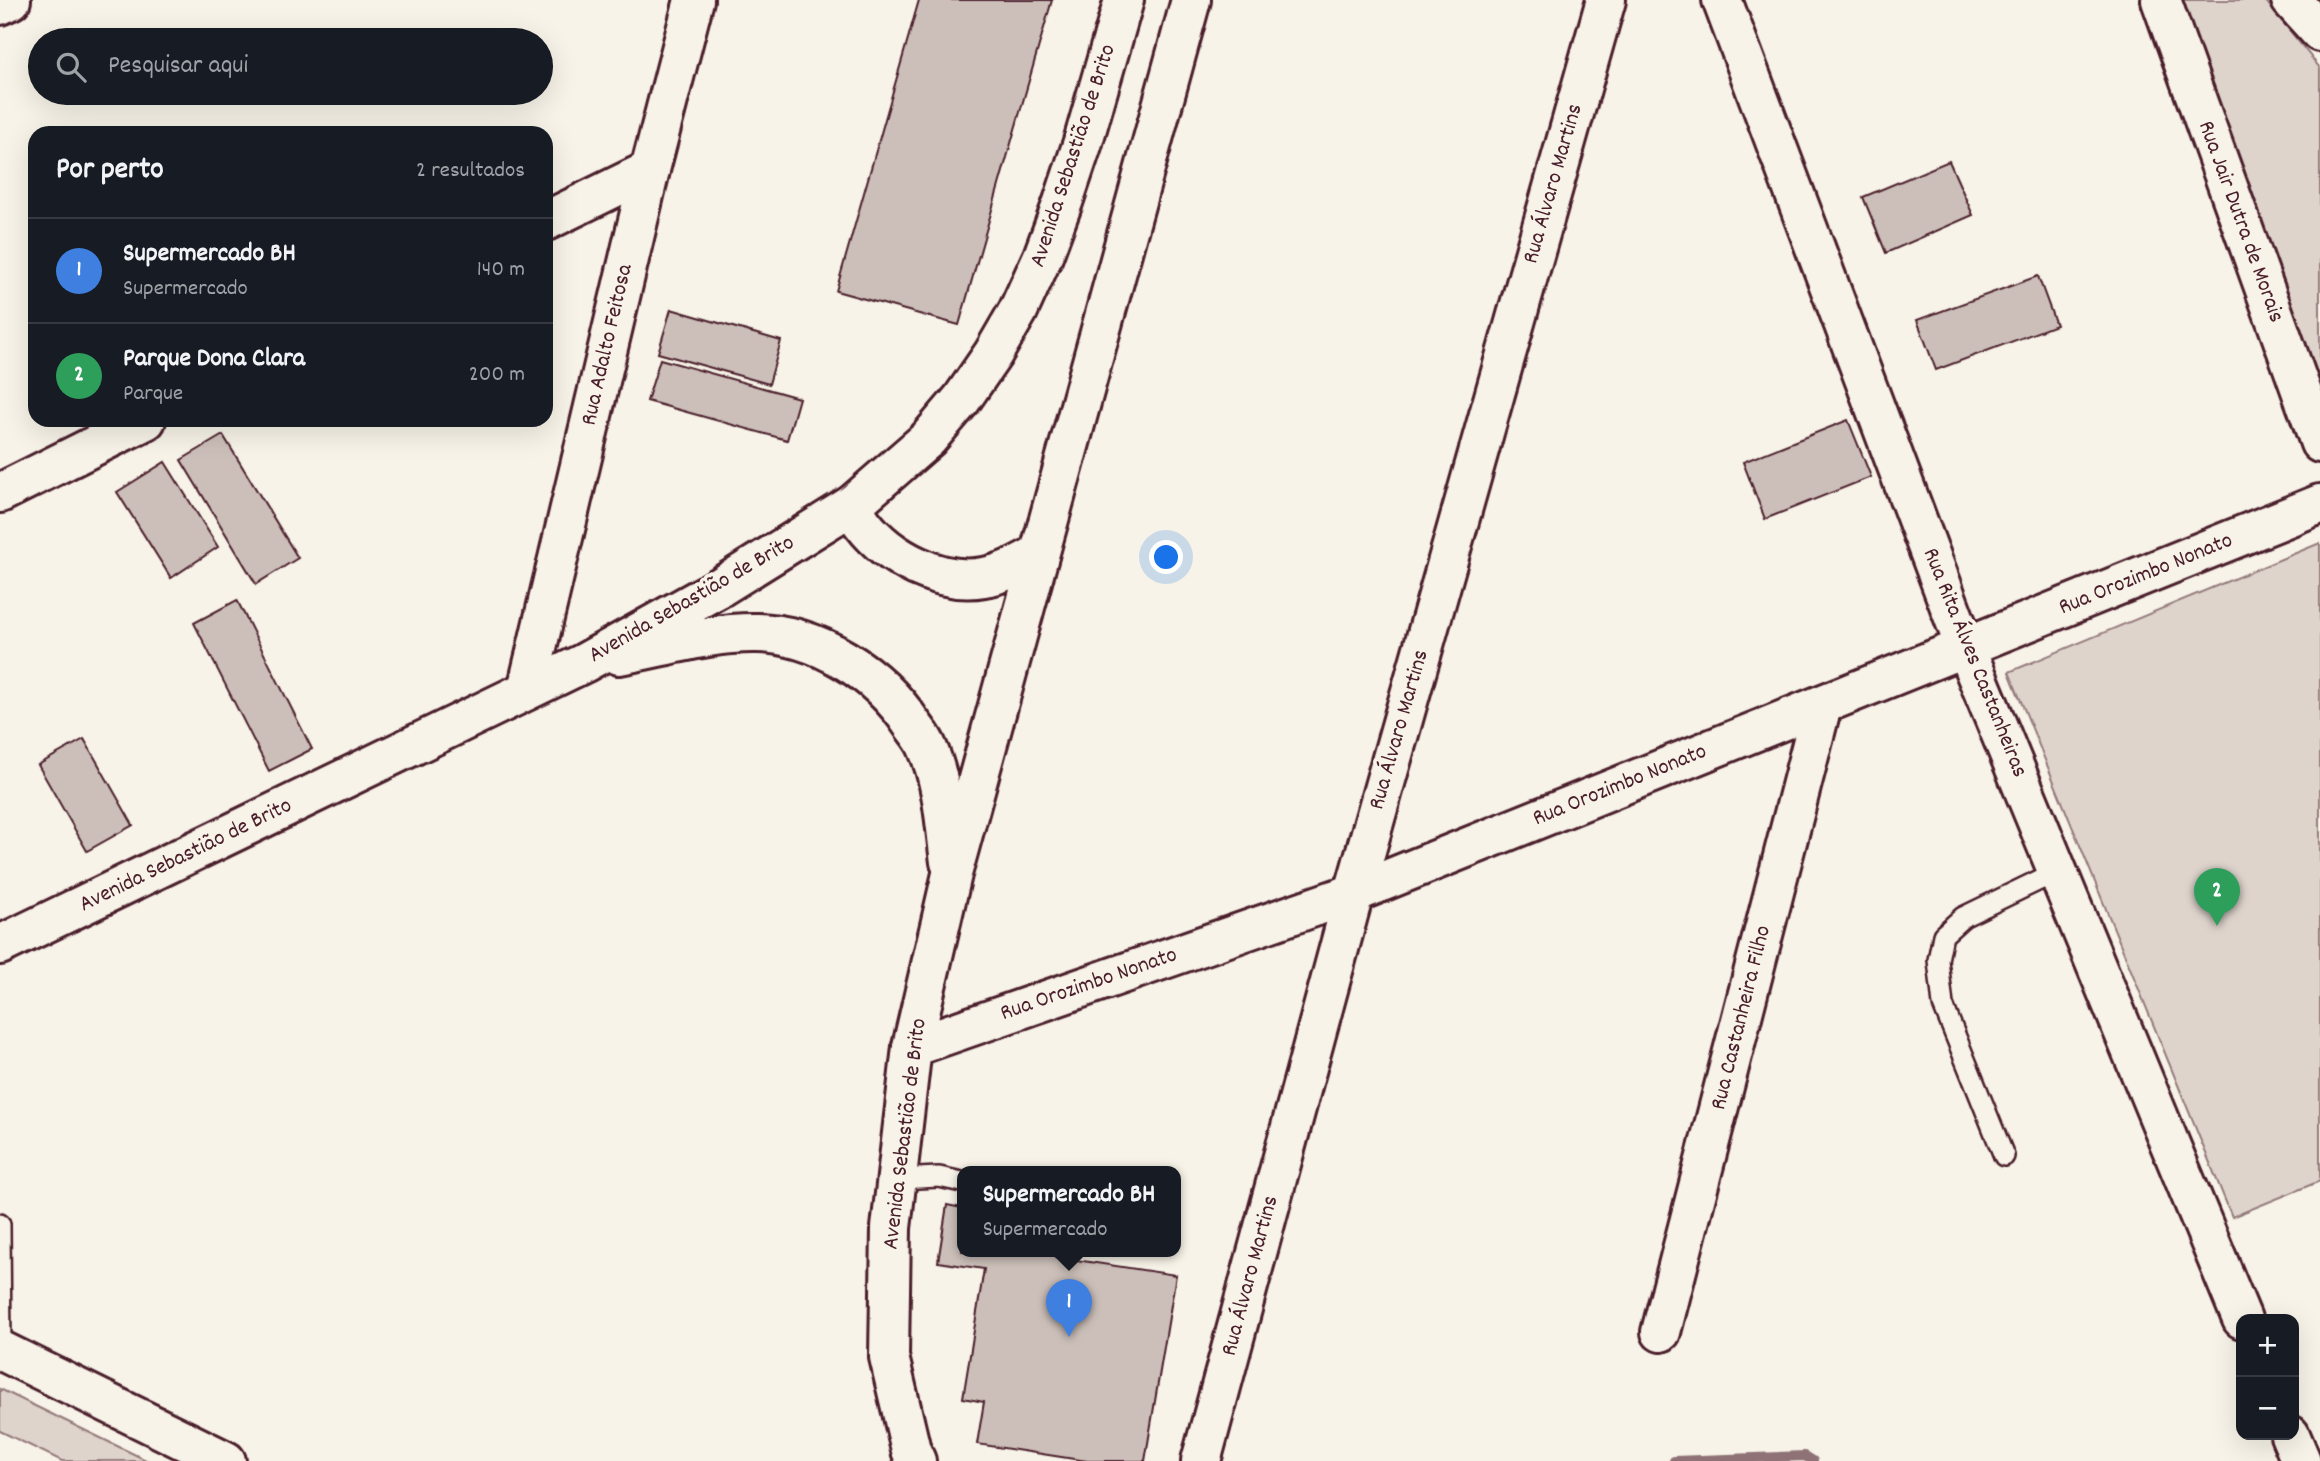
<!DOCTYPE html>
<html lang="pt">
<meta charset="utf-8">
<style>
body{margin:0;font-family:Dekko,sans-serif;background:#242831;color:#f1f3f6}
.controls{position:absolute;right:21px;bottom:21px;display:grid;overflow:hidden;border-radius:14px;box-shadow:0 7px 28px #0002}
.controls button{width:63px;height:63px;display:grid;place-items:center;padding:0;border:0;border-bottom:2px solid #363941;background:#171b24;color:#f1f3f6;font:35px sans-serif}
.you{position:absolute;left:1167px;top:558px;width:24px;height:24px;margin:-18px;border:5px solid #fff;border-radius:50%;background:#1a73e8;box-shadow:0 0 0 10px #1a73e833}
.badge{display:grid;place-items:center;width:46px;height:46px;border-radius:50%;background:#0f766e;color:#fff;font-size:23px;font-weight:700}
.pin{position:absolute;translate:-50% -58px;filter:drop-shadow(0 2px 4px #0008)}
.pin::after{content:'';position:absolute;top:37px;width:24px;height:21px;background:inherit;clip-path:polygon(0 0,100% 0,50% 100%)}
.popup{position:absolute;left:957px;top:1166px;width:224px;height:91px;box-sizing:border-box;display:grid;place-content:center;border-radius:14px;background:#171b24;filter:drop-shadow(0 2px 5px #0005);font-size:23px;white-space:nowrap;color:#9ea1a6}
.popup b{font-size:26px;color:#f1f3f6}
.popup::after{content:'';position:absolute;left:50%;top:100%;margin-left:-14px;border:14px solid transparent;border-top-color:#171b24}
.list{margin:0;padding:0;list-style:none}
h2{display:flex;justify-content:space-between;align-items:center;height:91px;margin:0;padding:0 28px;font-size:30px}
h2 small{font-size:23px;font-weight:400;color:#9ea1a6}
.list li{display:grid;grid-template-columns:46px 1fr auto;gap:21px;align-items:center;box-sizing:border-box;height:105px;padding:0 28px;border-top:2px solid #363941}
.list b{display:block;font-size:26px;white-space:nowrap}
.list p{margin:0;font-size:23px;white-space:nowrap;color:#9ea1a6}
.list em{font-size:23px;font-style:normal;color:#9ea1a6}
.icon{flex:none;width:38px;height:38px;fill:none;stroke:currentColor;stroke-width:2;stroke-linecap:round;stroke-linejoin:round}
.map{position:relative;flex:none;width:2320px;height:1461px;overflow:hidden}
.search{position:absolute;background:#171b24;box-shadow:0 7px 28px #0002;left:28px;top:28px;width:525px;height:77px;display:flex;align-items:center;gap:18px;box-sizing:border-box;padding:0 24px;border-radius:38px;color:#9ea1a6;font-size:26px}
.panel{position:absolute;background:#171b24;box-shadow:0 7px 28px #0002;left:28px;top:126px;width:525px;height:301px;border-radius:21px}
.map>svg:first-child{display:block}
.green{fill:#ded4cc;stroke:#947a7c;stroke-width:2}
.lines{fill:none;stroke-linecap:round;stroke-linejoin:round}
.stream{stroke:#8e7275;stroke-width:10}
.building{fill:#ccbfb9;stroke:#4a1f2b;stroke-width:2}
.service-casing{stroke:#4a1f2b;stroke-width:24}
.minor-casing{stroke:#4a1f2b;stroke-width:44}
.tertiary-casing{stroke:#4a1f2b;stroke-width:44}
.trunk-casing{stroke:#4a1f2b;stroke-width:44}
.service{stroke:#f7f3e8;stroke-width:19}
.minor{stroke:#f7f3e8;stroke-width:38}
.tertiary{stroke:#f7f3e8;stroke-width:38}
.trunk{stroke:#f7f3e8;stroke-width:38}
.labels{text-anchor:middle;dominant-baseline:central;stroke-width:7;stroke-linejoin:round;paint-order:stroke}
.street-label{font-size:23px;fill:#4a1f2b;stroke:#f7f3e8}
</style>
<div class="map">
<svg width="2320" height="1461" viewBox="0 0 2320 1461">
<rect width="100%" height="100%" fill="#f7f3e8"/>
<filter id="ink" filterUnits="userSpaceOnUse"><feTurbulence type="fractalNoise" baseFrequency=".0143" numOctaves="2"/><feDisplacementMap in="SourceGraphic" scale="14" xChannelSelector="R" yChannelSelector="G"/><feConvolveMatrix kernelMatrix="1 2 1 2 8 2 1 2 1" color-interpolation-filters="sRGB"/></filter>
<g filter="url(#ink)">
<!-- green -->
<g class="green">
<polygon points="2179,0 2265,0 2320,68 2320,394"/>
<polygon points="2320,543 2320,1181 2232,1217 2009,672"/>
<polygon points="0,1389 148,1461 62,1461 0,1431"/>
</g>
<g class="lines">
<!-- stream -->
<polyline class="stream" points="1674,1461 1805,1456 1813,1461"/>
</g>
<!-- building -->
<g class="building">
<polygon points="919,0 1052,0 959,325 836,291"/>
<polygon points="1949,161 1973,215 1886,253 1863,197"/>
<polygon points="2038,276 2056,325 1936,370 1917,320"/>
<polygon points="671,309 781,341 769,384 658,353"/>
<polygon points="660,359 799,398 787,440 647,401"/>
<polygon points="1848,420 1871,477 1765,519 1743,462"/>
<polygon points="223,435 298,558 256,584 181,460"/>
<polygon points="165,462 218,547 171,578 117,492"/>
<polygon points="237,600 312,749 269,771 194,623"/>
<polygon points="84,739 133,825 87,851 38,765"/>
<polygon points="947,1205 962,1208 962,1251 1057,1251 1056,1257 1176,1275 1145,1461 1087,1461 977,1444 984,1402 963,1398 984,1269 938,1262"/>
</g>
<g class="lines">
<defs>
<g id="service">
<polyline points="2004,1156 1943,1005 1938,960 1943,935 1963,917 2058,871"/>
<polyline points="897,1179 939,1177 962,1182"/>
<polyline points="0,1224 1,1351"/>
</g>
<g id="minor">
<polyline points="1722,0 1965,647 2242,1319"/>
<polyline points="2161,0 2320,443"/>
<polyline points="2291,0 2320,32"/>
<polyline points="0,5 11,0"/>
<polyline points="546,221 650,170"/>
<polyline points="0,493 146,420"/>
<polyline points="527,690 650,170 694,0"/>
<polyline points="912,1047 1354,893 2320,504"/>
<polyline points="1661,1332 1822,705"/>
<polyline points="2290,1435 2301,1461"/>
<polyline points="1201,1461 1354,893 1606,0"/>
</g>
<g id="tertiary">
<path d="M852 505C856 511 859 519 863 524 889 558 941 585 984 577 1004 574 1022 563 1039 554"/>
<path d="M619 655C664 647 711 632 757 633 818 634 879 674 912 724 917 731 924 739 927 747 943 782 945 824 950 862"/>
<polyline points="0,945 584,663 717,589 852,505 928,439 962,399 993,354 1018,311 1043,256 1063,202 1083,142 1124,0"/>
<polyline points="916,1461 911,1450 889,1357 891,1228 912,1047 952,874 1191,0"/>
</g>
<polyline id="trunk" points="0,1350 226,1461"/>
</defs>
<!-- service casing -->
<use href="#service" class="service-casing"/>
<!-- minor casing -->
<use href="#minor" class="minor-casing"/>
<!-- tertiary casing -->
<use href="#tertiary" class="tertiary-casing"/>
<!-- trunk casing -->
<use href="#trunk" class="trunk-casing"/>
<!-- service -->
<use href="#service" class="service"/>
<!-- minor -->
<use href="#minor" class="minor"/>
<!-- tertiary -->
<use href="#tertiary" class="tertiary"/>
<!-- trunk -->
<use href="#trunk" class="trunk"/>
</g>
</g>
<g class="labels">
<!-- street labels -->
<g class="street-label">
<text transform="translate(1074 156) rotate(-72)">Avenida Sebastião de Brito</text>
<text transform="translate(1554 184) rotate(-74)">Rua Álvaro Martins</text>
<text transform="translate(2240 222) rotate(70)">Rua Jair Dutra de Morais</text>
<text transform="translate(608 345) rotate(-77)">Rua Adalto Feitosa</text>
<text transform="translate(2146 575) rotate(-22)">Rua Orozimbo Nonato</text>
<text transform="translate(692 600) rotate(-30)">Avenida Sebastião de Brito</text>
<text transform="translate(1974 663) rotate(68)">Rua Rita Álves Castanheiras</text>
<text transform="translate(1400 730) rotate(-74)">Rua Álvaro Martins</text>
<text transform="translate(1620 786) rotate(-22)">Rua Orozimbo Nonato</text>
<text transform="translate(186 856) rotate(-26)">Avenida Sebastião de Brito</text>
<text transform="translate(1089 985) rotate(-19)">Rua Orozimbo Nonato</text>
<text transform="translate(1742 1018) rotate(-76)">Rua Castanheira Filho</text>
<text transform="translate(906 1134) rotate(-83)">Avenida Sebastião de Brito</text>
<text transform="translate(1251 1276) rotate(-75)">Rua Álvaro Martins</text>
</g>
</g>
</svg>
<div class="controls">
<button>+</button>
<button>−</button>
</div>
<div class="you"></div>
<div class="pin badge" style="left:1069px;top:1337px;background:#3f7fe0">1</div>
<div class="popup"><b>Supermercado BH</b>Supermercado</div>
<div class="pin badge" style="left:2217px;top:926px;background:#2e9e5b">2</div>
<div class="search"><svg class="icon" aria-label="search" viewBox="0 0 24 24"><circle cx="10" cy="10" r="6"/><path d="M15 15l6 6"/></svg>Pesquisar aqui</div>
<section class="panel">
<h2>Por perto<small>2 resultados</small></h2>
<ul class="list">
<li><span class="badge" style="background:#3f7fe0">1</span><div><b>Supermercado BH</b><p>Supermercado</p></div><em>140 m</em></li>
<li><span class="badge" style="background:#2e9e5b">2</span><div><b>Parque Dona Clara</b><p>Parque</p></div><em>200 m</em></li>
</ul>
</section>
</div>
